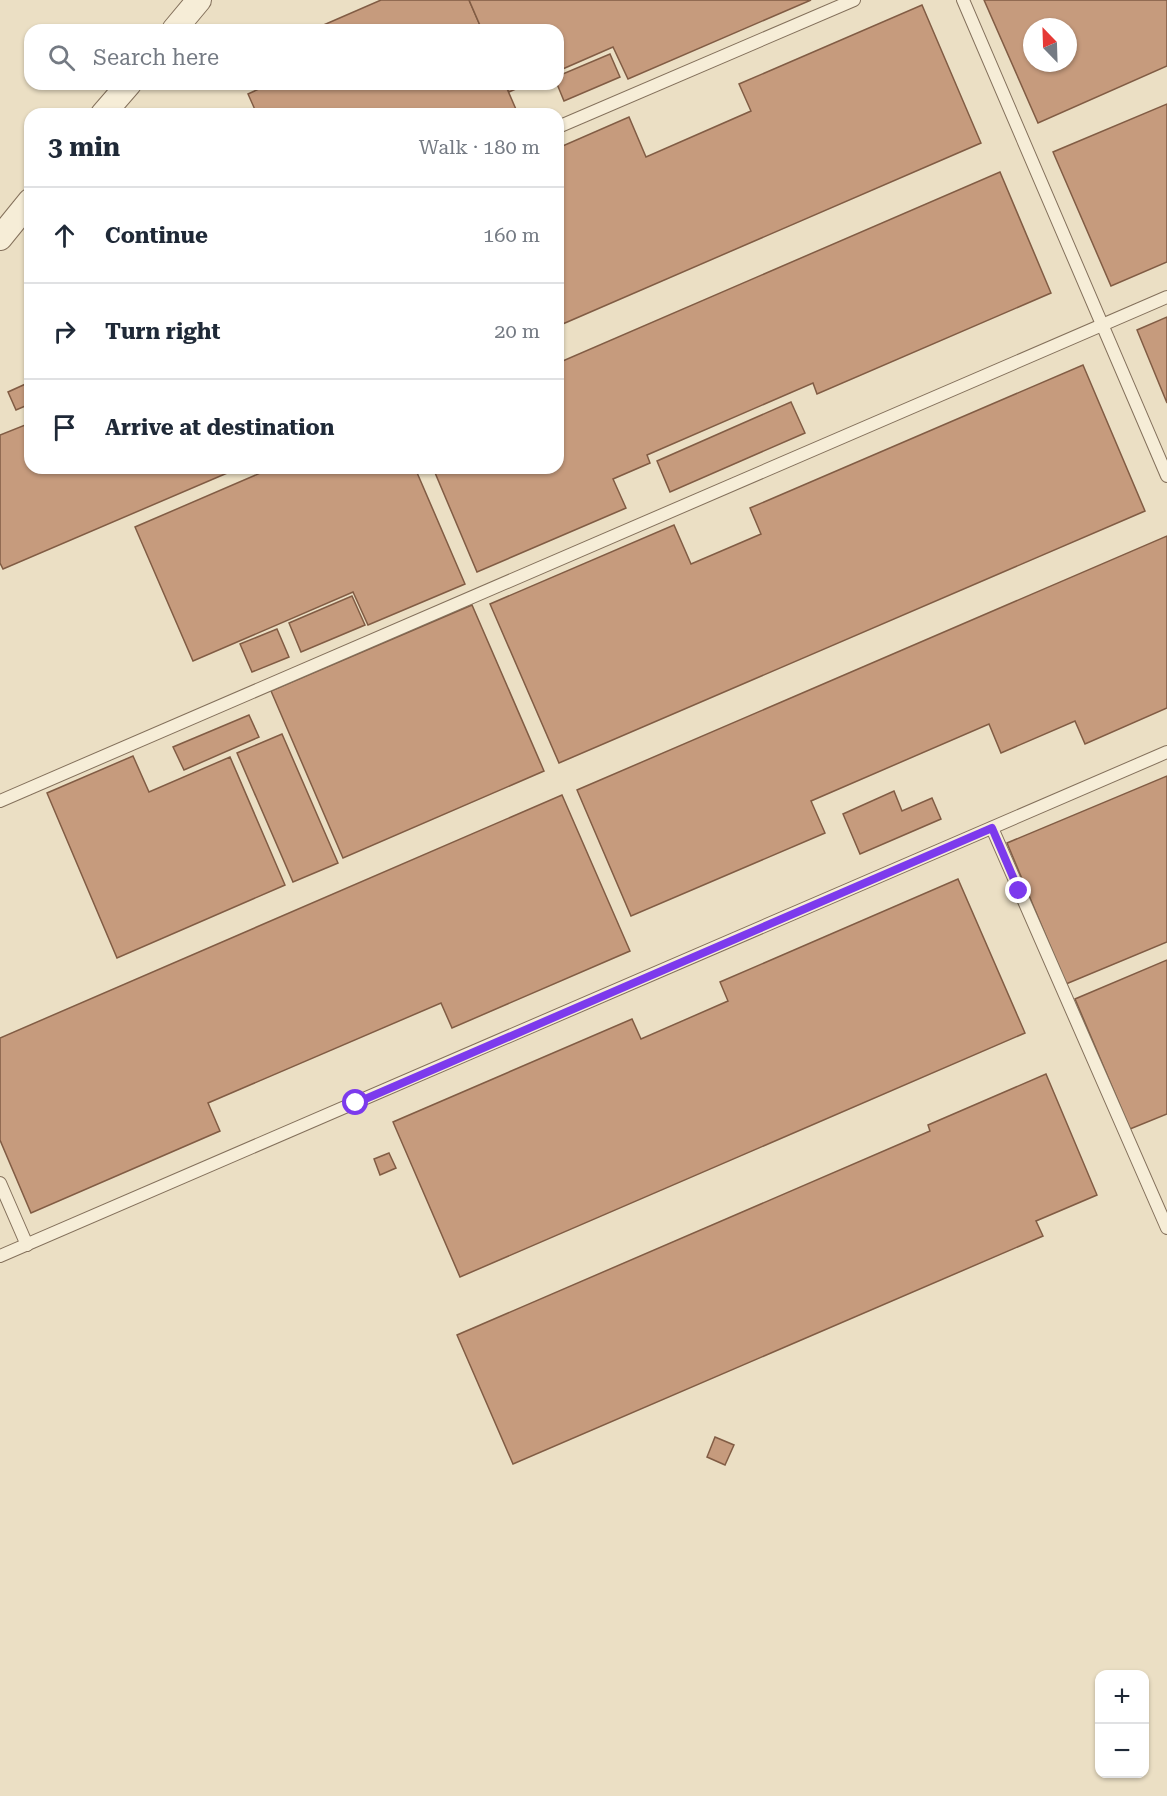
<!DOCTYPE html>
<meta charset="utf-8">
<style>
body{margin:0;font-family:"Roboto Serif",serif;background:#f6f6f7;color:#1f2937}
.controls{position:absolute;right:18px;bottom:18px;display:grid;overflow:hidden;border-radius:12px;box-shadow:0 2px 4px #0004}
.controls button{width:54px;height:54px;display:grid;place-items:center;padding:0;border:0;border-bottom:2px solid #e0e1e3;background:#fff;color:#1f2937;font:30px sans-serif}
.compass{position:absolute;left:1023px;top:18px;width:54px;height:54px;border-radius:50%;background:#fff;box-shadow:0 2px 4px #0004;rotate:337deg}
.stop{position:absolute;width:18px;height:18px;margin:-14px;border:4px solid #7c3aed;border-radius:50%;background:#fff}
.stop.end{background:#7c3aed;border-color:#fff;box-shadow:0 2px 6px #0008}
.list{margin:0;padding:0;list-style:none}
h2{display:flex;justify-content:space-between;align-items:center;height:78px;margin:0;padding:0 24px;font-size:26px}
h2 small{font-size:20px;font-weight:400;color:#747a83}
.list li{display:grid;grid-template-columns:39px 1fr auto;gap:18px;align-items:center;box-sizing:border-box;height:96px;padding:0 24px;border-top:2px solid #e0e1e3}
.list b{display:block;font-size:22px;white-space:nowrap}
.list em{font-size:20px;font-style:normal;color:#747a83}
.icon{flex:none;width:33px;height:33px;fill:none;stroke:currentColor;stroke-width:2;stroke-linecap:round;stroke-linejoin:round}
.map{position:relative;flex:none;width:1167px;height:1796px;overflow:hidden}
.search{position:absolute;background:#fff;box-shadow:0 2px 4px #0004;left:24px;top:24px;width:540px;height:66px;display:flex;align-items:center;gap:15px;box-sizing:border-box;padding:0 21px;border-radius:18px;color:#747a83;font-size:22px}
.panel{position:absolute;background:#fff;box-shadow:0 2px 4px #0004;left:24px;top:108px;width:540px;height:366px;border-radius:18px}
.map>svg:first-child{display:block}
.building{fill:#c69b7d;stroke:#815c44;stroke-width:1.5;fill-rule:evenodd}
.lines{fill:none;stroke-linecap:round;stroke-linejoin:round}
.service-casing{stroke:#84715c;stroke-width:14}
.minor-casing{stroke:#84715c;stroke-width:26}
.service{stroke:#f6edd7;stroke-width:12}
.minor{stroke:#f6edd7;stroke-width:24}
.route{stroke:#7c3aed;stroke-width:8}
</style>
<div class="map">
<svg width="1167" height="1796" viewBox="0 0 1167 1796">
<rect width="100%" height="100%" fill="#ebdfc4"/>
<!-- building -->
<g class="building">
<polygon points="381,0 469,0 482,30 312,30"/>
<polygon points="469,0 811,0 628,79 613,47 558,71 558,30 482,30"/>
<path d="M984 0H1167V66L1038 123ZM1032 27H1068V63H1032Z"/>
<polygon points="922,5 981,143 558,326 558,148 629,117 646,157 751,111 739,84"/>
<polygon points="610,54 620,77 564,101 557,84 558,76"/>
<polygon points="270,84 505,84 518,114 250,114 256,112 248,94"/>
<polygon points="505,84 527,84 509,92"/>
<polygon points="1167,104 1167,262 1111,286 1053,152"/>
<polygon points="1000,172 1051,293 817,394 813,383 647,455 650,463 613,479 626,508 477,572 433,468 558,468 558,363"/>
<polygon points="1167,317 1167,403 1137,330"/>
<polygon points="1083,365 1145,511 559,763 490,604 674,525 691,564 761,534 750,508"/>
<polygon points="30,382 30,404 16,410 8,392"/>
<polygon points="791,402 805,433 670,492 657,461"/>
<polygon points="30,423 30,468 239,468 3,569 0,563 0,435"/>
<polygon points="272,468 415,468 465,584 368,625 353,592 193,661 135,527"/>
<polygon points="1167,536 1167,708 1085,744 1075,721 1001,753 989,724 811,801 825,833 631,916 577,790"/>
<polygon points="352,596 365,625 301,652 289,623"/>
<polygon points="472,605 544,771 343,858 271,691"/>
<polygon points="277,629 289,657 252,672 240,644"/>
<polygon points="249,715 259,737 184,770 173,747"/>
<polygon points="282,734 338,863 293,882 237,753"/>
<polygon points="133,756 149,792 230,757 285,885 117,958 47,793"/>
<polygon points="1167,776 1167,942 1066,984 1007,843"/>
<polygon points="894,791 902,811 932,798 941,819 860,854 843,814"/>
<polygon points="562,795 630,951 452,1028 441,1003 208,1103 220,1131 31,1213 0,1140 0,1038"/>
<polygon points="958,879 1025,1033 460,1277 393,1122 632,1019 641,1039 728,1001 720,982"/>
<polygon points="1167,960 1167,1114 1130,1129 1075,999"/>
<polygon points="1046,1074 1097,1195 1036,1221 1043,1236 513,1464 457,1335 930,1131 928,1125"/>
<polygon points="389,1153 396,1168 380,1175 374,1159"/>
<polygon points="715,1437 734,1445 725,1465 707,1457"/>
</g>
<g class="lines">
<defs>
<g id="service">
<polyline points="963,0 1167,476"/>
<polyline points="558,127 854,0"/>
<polyline points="0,801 1167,297"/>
<polyline points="992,828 1167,1228"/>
<polyline points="0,1183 27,1245"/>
<polyline points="0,1256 1167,752"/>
</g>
<g id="minor">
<polyline points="174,30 199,0"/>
<polyline points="103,114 129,84"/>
<polyline points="0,238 30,201"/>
</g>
</defs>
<!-- service casing -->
<use href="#service" class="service-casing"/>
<!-- minor casing -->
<use href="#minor" class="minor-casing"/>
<!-- service -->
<use href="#service" class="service"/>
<!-- minor -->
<use href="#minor" class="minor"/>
</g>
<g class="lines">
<!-- route -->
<polyline class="route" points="356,1103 992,828 1019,891"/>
</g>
</svg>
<div class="controls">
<button>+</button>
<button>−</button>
</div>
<svg class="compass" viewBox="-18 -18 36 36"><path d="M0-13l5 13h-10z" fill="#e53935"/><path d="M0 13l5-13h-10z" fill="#747a83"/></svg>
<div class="stop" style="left:356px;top:1103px"></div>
<div class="stop end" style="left:1019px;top:891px"></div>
<div class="search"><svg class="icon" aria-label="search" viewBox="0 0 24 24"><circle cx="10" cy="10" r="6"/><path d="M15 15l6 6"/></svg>Search here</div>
<section class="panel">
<h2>3 min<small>Walk · 180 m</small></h2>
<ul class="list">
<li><svg class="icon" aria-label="ahead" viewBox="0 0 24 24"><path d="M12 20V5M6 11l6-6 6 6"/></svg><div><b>Continue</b></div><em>160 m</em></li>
<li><svg class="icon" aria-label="right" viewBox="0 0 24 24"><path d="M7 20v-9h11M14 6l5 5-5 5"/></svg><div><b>Turn right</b></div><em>20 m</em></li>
<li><svg class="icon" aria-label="arrive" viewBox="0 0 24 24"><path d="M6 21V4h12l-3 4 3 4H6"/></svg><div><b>Arrive at destination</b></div></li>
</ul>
</section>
</div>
